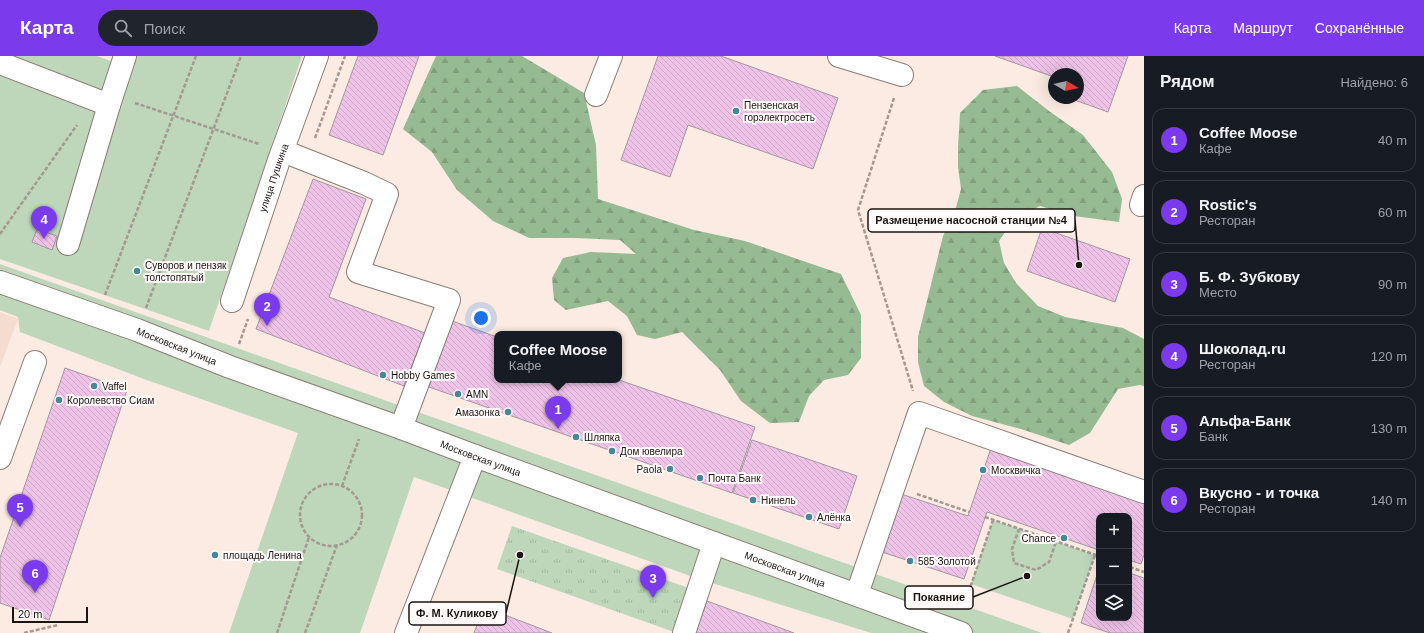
<!DOCTYPE html>
<html lang="ru">
<meta charset="utf-8">
<style>
body{margin:0;font-family:Helvetica,sans-serif;background:#20242c;color:#f1f3f6}
.controls{position:absolute;right:12px;bottom:12px;display:grid;overflow:hidden;border-radius:8px;box-shadow:0 4px 16px #0002}
.controls button{width:36px;height:36px;display:grid;place-items:center;padding:0;border:0;border-bottom:1px solid #363941;background:#171b24;color:#f1f3f6;font:20px sans-serif}
.compass{position:absolute;left:1048px;top:12px;width:36px;height:36px;border-radius:50%;background:#171b24;box-shadow:0 4px 16px #0002;rotate:99deg}
.scale{position:absolute;left:12px;bottom:10px;width:76px;box-sizing:border-box;padding-left:4px;border:2px solid #1b1512;border-top:0;font-size:11px;line-height:14px;white-space:nowrap;color:#1b1512;-webkit-text-stroke:3px #fffbfa;paint-order:stroke}
.you{position:absolute;left:481px;top:262px;width:14px;height:14px;margin:-10px;border:3px solid #fff;border-radius:50%;background:#1a73e8;box-shadow:0 0 0 6px #1a73e833}
.badge{display:grid;place-items:center;width:26px;height:26px;border-radius:50%;background:#7c3aed;color:#fff;font-size:13px;font-weight:700}
.pin{position:absolute;translate:-50% -33px;filter:drop-shadow(0 1px 2px #0008)}
.pin::after{content:'';position:absolute;top:21px;width:14px;height:12px;background:inherit;clip-path:polygon(0 0,100% 0,50% 100%)}
.popup{position:absolute;left:494px;top:275px;width:128px;height:52px;box-sizing:border-box;display:grid;place-content:center;border-radius:8px;background:#171b24;filter:drop-shadow(0 1px 3px #0005);font-size:13px;white-space:nowrap;color:#9ea1a6}
.popup b{font-size:15px;color:#f1f3f6}
.popup::after{content:'';position:absolute;left:50%;top:100%;margin-left:-8px;border:8px solid transparent;border-top-color:#171b24}
.list{margin:0;padding:0;list-style:none}
h2{display:flex;justify-content:space-between;align-items:center;height:52px;margin:0;padding:0 16px;font-size:17px}
h2 small{font-size:13px;font-weight:400;color:#9ea1a6}
.list li{display:grid;grid-template-columns:26px 1fr auto;gap:12px;align-items:center;box-sizing:border-box;height:64px;margin:0 8px 8px;padding:0 8px;border:1px solid #363941;border-radius:12px}
.list b{display:block;font-size:15px;white-space:nowrap}
.list p{margin:0;font-size:13px;white-space:nowrap;color:#9ea1a6}
.list em{font-size:13px;font-style:normal;color:#9ea1a6}
.icon{flex:none;width:22px;height:22px;fill:none;stroke:currentColor;stroke-width:2;stroke-linecap:round;stroke-linejoin:round}
.map{position:relative;flex:none;width:1144px;height:577px;overflow:hidden}
header{display:flex;align-items:center;gap:24px;box-sizing:border-box;height:56px;padding:0 20px;background:#7c3aed;color:#fff}
header strong{font-size:19px}
nav{display:flex;gap:22px;margin-inline-start:auto;font-size:14px}
.search{width:280px;height:36px;background:#20242c;display:flex;align-items:center;gap:10px;box-sizing:border-box;padding:0 14px;border-radius:22px;color:#9ea1a6;font-size:15px}
main{display:flex}
aside{flex:1;background:#171b24}
.map>svg:first-child{display:block}
.built{fill:#f4ddd0}
.grass{fill:url(#grass-tufts)}
.forest{fill:url(#forest-firs)}
.green{fill:#bed7bb}
.building{fill:url(#building-back-hatch);stroke:#a396a0}
.lines{fill:none;stroke-linecap:round;stroke-linejoin:round}
.minor-casing{stroke:#8b7d75;stroke-width:24}
.path{stroke:#a49891;stroke-width:2.5;stroke-dasharray:4 2;stroke-linecap:butt}
.minor{stroke:#fff;stroke-width:22}
.poi-dot{fill:#468899;stroke:#fffbfa;stroke-width:1.5}
.labels{text-anchor:middle;dominant-baseline:central;stroke-width:4;stroke-linejoin:round;paint-order:stroke}
.poi-label{font-size:10px;fill:#1b1512;stroke:#fffbfa;text-anchor:start}
.street-label{font-size:10px;fill:#1b1512;stroke:#fffbfa}
.leader{fill:none;stroke:#1b1512;stroke-width:1.5}
.callout-dot{fill:#1b1512;stroke:#fffbfa;stroke-width:1.5}
.callout{fill:#fffbfa;stroke:#1b1512;stroke-width:1.5}
.callout-label{font-size:11px;text-anchor:middle;font-weight:bold;fill:#1b1512}
</style>
<header>
<strong>Карта</strong>
<div class="search"><svg class="icon" aria-label="search" viewBox="0 0 24 24"><circle cx="10" cy="10" r="6"/><path d="M15 15l6 6"/></svg>Поиск</div>
<nav><a>Карта</a><a>Маршрут</a><a>Сохранённые</a></nav>
</header>
<main>
<div class="map">
<svg width="1144" height="577" viewBox="0 0 1144 577">
<defs>
<pattern id="grass-tufts" width="24" height="20" patternUnits="userSpaceOnUse"><rect width="24" height="20" fill="#bed7bb"/><path d="M3 7l-1-3M5 7V3M7 7l1-3M15 17l-1-3M17 17v-4M19 17l1-3" fill="none" stroke="#a3b8a0"/></pattern>
<pattern id="forest-firs" width="22" height="20" patternUnits="userSpaceOnUse"><rect width="22" height="20" fill="#96ba91"/><path d="M5 1l3.5 6h-7zM16 11l3.5 6h-7z" fill="#819f7c"/></pattern>
<pattern id="building-back-hatch" width="6" height="6" patternUnits="userSpaceOnUse"><rect width="6" height="6" fill="#efc3e8"/><path d="M-1 5l2 2M0 0l6 6M5-1l2 2" fill="none" stroke="#cca7c6"/></pattern>
</defs>
<rect width="100%" height="100%" fill="#fbebe2"/>
<!-- built -->
<polygon class="built" points="0,256 18,263 0,311"/>
<!-- grass -->
<polygon class="grass" points="512,470 689,532 674,576 497,513"/>
<!-- forest -->
<g class="forest">
<polygon points="436,0 522,0 584,37 596,89 598,143 694,174 745,185 841,218 861,259 861,302 848,319 824,324 809,340 799,366 770,367 741,345 720,314 682,276 655,283 637,279 627,260 608,245 566,254 554,244 552,222 563,202 591,196 636,198 620,184 575,182 529,182 493,165 457,134 432,96 403,73"/>
<polygon points="1017,30 1049,55 1083,79 1112,116 1122,143 1119,166 1074,160 1040,150 1014,163 999,185 1004,207 1016,227 1038,250 1065,261 1123,272 1144,283 1144,330 1140,329 1118,333 1090,377 1069,389 1021,373 972,360 944,346 924,330 918,306 918,281 943,180 954,159 961,133 958,111 958,91 960,57 983,34"/>
</g>
<!-- green -->
<g class="green">
<polygon points="0,0 97,0 133,13 137,0 302,0 209,275 0,203"/>
<polygon points="0,208 1042,577 871,577 696,522 414,421 360,577 229,577 298,377 144,323 20,276 18,261 0,254"/>
<polygon points="993,464 1095,499 1073,563 971,528"/>
</g>
<!-- building -->
<g class="building">
<polygon points="358,0 419,0 383,99 329,79"/>
<polygon points="658,0 721,0 838,42 813,113 688,69 670,121 621,104"/>
<polygon points="995,0 1128,0 1108,56 1069,42 1078,42 1078,18 1054,18 1054,21"/>
<polygon points="313,123 366,143 329,241 425,277 404,330 256,273"/>
<polygon points="1042,172 1130,203 1115,246 1027,215"/>
<polygon points="37,173 57,180 52,194 32,186"/>
<polygon points="452,265 497,281 497,324 619,324 755,371 732,437 429,331"/>
<polygon points="65,312 127,334 49,564 0,547 0,502"/>
<polygon points="752,384 857,420 839,473 733,437"/>
<polygon points="991,392 1144,443 1144,499 1141,508 1132,505 1129,514 1129,460 1099,460 1099,494 987,456 964,523 879,495 898,437 968,460"/>
<polygon points="1099,513 1099,562 1129,562 1129,517 1144,522 1144,577 1110,577 1081,567"/>
<polygon points="707,545 794,577 695,577"/>
<polygon points="484,551 552,577 474,577"/>
</g>
<g class="lines">
<defs>
<g id="minor">
<polyline points="839,0 902,19"/>
<polyline points="0,7 109,49"/>
<polyline points="596,39 611,0"/>
<polyline points="283,95 364,127 387,138 358,216 449,244 401,372"/>
<polyline points="1141,149 1144,140"/>
<polyline points="68,188 109,49 125,0"/>
<path id="s1" d="M0 226 137 274 230 311 401 372 475 400 961 577"/>
<path id="s2" d="M232 245 279 104 317 0"/>
<polyline points="0,402 35,306"/>
<polyline points="857,538 919,357 1144,436"/>
<polyline points="406,577 475,400"/>
<polyline points="684,577 714,487"/>
</g>
</defs>
<!-- minor casing -->
<use href="#minor" class="minor-casing"/>
<!-- path -->
<g class="path">
<polyline points="894,42 858,154 913,335"/>
<polyline points="135,47 259,88"/>
<polyline points="315,82 345,0"/>
<polyline points="0,178 77,69"/>
<polyline points="105,239 196,0"/>
<polyline points="146,252 241,0"/>
<polyline points="239,288 248,263"/>
<circle cx="331" cy="459" r="31"/>
<polyline points="342,430 359,383"/>
<polyline points="917,438 969,456"/>
<polyline points="985,461 1099,500"/>
<polyline points="1019,473 1012,493 1014,507 1036,514 1049,506 1056,486"/>
<polyline points="1130,511 1144,516"/>
<polyline points="963,553 993,464"/>
<polyline points="24,577 58,569"/>
<polyline points="277,577 309,481"/>
<polyline points="305,577 337,489"/>
<polyline points="1068,577 1095,499"/>
</g>
<!-- minor -->
<use href="#minor" class="minor"/>
</g>
<!-- markers -->
<g class="poi-dot">
<circle cx="736" cy="55" r="4"/>
<circle cx="137" cy="215" r="4"/>
<circle cx="383" cy="319" r="4"/>
<circle cx="94" cy="330" r="4"/>
<circle cx="458" cy="338" r="4"/>
<circle cx="59" cy="344" r="4"/>
<circle cx="508" cy="356" r="4"/>
<circle cx="576" cy="381" r="4"/>
<circle cx="612" cy="395" r="4"/>
<circle cx="670" cy="413" r="4"/>
<circle cx="983" cy="414" r="4"/>
<circle cx="700" cy="422" r="4"/>
<circle cx="753" cy="444" r="4"/>
<circle cx="809" cy="461" r="4"/>
<circle cx="1064" cy="482" r="4"/>
<circle cx="215" cy="499" r="4"/>
<circle cx="910" cy="505" r="4"/>
</g>
<g class="labels">
<!-- poi labels -->
<g class="poi-label">
<text x="744" y="49">Пензенская<tspan x="744" dy="12">горэлектросеть</tspan></text>
<text x="145" y="209">Суворов и пензяк<tspan x="145" dy="12">толстопятый</tspan></text>
<text x="391" y="319">Hobby Games</text>
<text x="102" y="330">Vaffel</text>
<text x="466" y="338">AMN</text>
<text x="67" y="344">Королевство Сиам</text>
<text x="500" y="356" text-anchor="end">Амазонка</text>
<text x="584" y="381">Шляпка</text>
<text x="620" y="395">Дом ювелира</text>
<text x="662" y="413" text-anchor="end">Paola</text>
<text x="991" y="414">Москвичка</text>
<text x="708" y="422">Почта Банк</text>
<text x="761" y="444">Нинель</text>
<text x="817" y="461">Алёнка</text>
<text x="1056" y="482" text-anchor="end">Chance</text>
<text x="223" y="499">площадь Ленина</text>
<text x="918" y="505">585 Золотой</text>
</g>
<!-- street labels -->
<g class="street-label">
<text stroke="none"><textPath href="#s2" startOffset="130">улица Пушкина</textPath></text>
<text stroke="none"><textPath href="#s1" startOffset="188">Московская улица</textPath></text>
<text stroke="none"><textPath href="#s1" startOffset="512">Московская улица</textPath></text>
<text stroke="none"><textPath href="#s1" startOffset="836">Московская улица</textPath></text>
</g>
</g>
<!-- callouts -->
<path class="leader" d="M1079 209L1075 164M1027 520L973 541M520 499L506 557"/>
<g class="callout-dot">
<circle cx="1079" cy="209" r="4"/>
<circle cx="1027" cy="520" r="4"/>
<circle cx="520" cy="499" r="4"/>
</g>
<g class="callout">
<rect x="868" y="153" width="207" height="23" rx="4"/>
<rect x="905" y="530" width="68" height="23" rx="4"/>
<rect x="409" y="546" width="97" height="23" rx="4"/>
</g>
<g class="callout-label">
<text x="971" y="168">Размещение насосной станции №4</text>
<text x="939" y="545">Покаяние</text>
<text x="457" y="561">Ф. М. Куликову</text>
</g>
</svg>
<div class="controls">
<button>+</button>
<button>−</button>
<button><svg class="icon" aria-label="layers" viewBox="0 0 24 24"><path d="M12 4l9 5-9 5-9-5zM3 14l9 5 9-5"/></svg></button>
</div>
<svg class="compass" viewBox="-18 -18 36 36"><path d="M0-13l5 13h-10z" fill="#e53935"/><path d="M0 13l5-13h-10z" fill="#9ea1a6"/></svg>
<div class="scale">20 m</div>
<div class="you"></div>
<div class="pin badge" style="left:558px;top:373px">1</div>
<div class="popup"><b>Coffee Moose</b>Кафе</div>
<div class="pin badge" style="left:267px;top:270px">2</div>
<div class="pin badge" style="left:653px;top:542px">3</div>
<div class="pin badge" style="left:44px;top:183px">4</div>
<div class="pin badge" style="left:20px;top:471px">5</div>
<div class="pin badge" style="left:35px;top:537px">6</div>
</div>
<aside>
<h2>Рядом<small>Найдено: 6</small></h2>
<ul class="list">
<li><span class="badge">1</span><div><b>Coffee Moose</b><p>Кафе</p></div><em>40 m</em></li>
<li><span class="badge">2</span><div><b>Rostic's</b><p>Ресторан</p></div><em>60 m</em></li>
<li><span class="badge">3</span><div><b>Б. Ф. Зубкову</b><p>Место</p></div><em>90 m</em></li>
<li><span class="badge">4</span><div><b>Шоколад.ru</b><p>Ресторан</p></div><em>120 m</em></li>
<li><span class="badge">5</span><div><b>Альфа-Банк</b><p>Банк</p></div><em>130 m</em></li>
<li><span class="badge">6</span><div><b>Вкусно - и точка</b><p>Ресторан</p></div><em>140 m</em></li>
</ul>
</aside>
</main>
